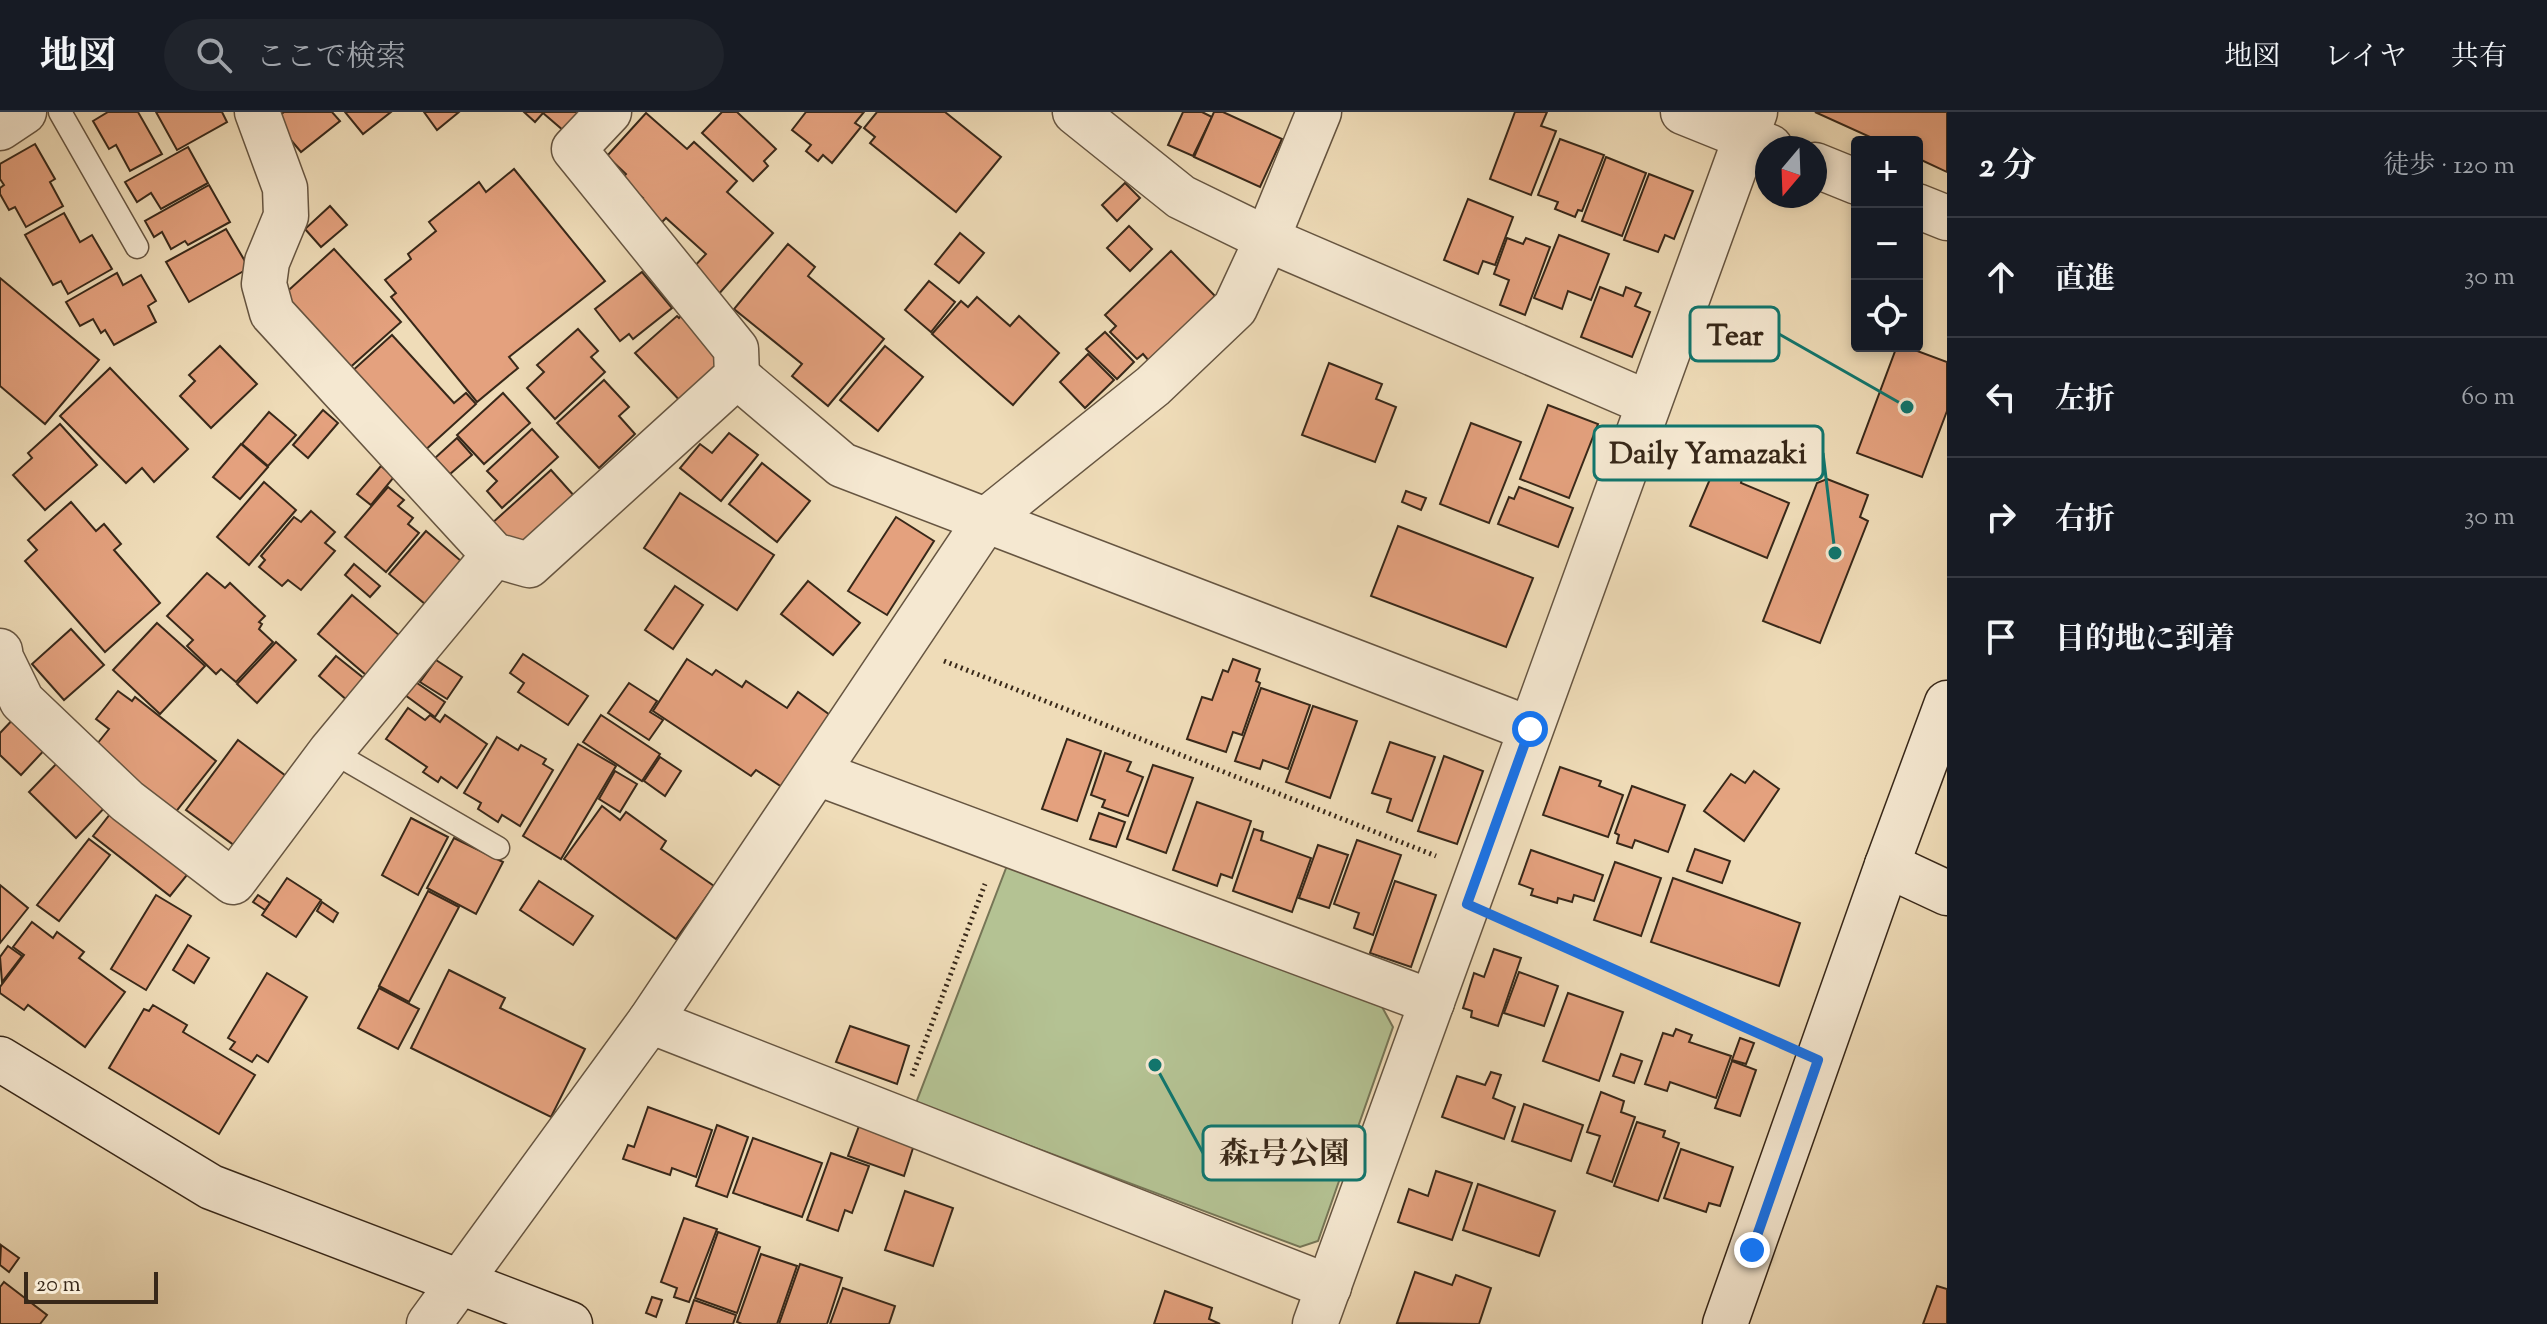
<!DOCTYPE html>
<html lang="ja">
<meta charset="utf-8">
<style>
body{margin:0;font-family:"Sorts Mill Goudy","Noto Serif JP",serif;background:#20242c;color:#f1f3f6}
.controls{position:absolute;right:24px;top:24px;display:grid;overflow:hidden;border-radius:8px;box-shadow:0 4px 12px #0003}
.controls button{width:72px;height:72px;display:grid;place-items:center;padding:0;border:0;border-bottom:2px solid #363941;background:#171b24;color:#f1f3f6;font:40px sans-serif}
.compass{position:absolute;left:1755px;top:24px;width:72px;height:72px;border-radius:50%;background:#171b24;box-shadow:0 4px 12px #0003;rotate:199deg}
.scale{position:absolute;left:24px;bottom:20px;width:134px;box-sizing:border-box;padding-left:8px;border:4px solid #382819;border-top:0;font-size:22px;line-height:28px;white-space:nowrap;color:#382819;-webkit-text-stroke:6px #f5e8d1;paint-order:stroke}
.stop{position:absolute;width:24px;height:24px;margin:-18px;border:6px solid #1a73e8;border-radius:50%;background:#fff}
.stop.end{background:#1a73e8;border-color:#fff;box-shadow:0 2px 8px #0008}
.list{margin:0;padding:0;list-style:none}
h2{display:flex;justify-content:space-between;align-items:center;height:104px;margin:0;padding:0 32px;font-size:34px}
h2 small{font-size:26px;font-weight:400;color:#9ea1a6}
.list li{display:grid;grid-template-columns:52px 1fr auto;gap:24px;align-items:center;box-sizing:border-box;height:120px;padding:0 32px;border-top:2px solid #363941}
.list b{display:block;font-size:30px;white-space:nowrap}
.list em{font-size:26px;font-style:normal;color:#9ea1a6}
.icon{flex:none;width:44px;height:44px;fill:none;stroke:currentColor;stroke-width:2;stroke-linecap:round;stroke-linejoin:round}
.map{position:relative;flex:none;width:1947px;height:1212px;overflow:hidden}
header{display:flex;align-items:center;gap:48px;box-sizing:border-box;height:112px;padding:0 40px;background:#171b24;border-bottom:2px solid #363941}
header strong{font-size:38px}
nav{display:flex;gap:44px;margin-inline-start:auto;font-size:28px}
.search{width:560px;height:72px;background:#20242c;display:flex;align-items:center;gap:20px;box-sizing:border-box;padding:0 28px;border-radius:44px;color:#9ea1a6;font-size:30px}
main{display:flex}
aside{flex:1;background:#171b24}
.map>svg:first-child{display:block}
.green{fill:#b4c293;stroke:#767556;stroke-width:2}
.building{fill:#e4a17e;stroke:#382819;stroke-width:2}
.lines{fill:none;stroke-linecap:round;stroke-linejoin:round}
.lane-casing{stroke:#665541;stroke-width:25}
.street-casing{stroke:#665541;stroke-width:47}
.secondary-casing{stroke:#382819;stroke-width:47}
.path{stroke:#382819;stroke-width:5;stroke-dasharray:2 4;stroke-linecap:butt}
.lane{stroke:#f5e8d1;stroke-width:22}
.street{stroke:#f5e8d1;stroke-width:44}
.secondary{stroke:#f5e8d1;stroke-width:44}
.route{stroke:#1a73e8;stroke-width:10}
.leader{fill:none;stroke:#0f766e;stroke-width:3}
.callout-dot{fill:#0f766e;stroke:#f5e8d1;stroke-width:3}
.callout{fill:#f5e8d1;stroke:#0f766e;stroke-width:3}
.callout-label{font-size:30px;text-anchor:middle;font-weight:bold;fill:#382819}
</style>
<header>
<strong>地図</strong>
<div class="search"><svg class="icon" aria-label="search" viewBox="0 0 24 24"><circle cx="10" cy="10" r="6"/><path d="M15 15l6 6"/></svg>ここで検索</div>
<nav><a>地図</a><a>レイヤ</a><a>共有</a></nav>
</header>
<main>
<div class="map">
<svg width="1947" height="1212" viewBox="0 0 1947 1212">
<rect width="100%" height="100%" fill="#efdcb8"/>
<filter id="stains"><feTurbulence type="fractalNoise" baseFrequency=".0025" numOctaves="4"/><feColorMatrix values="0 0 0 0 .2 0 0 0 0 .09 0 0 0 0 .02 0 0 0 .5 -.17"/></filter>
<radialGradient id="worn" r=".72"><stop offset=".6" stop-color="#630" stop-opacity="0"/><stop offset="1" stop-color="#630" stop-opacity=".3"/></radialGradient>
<!-- green -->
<polygon class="green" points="1008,751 1381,893 1393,915 1318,1129 1300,1135 916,991"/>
<!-- building -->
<g class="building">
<polygon points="108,0 138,0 162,42 130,59 116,33 109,37 93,9"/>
<polygon points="156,0 222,0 227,10 177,38"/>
<polygon points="284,0 332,0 340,9 301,40 274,8"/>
<polygon points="345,0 391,0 363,22"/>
<polygon points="424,0 459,0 437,18"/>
<polygon points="524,0 580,0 564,19 543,1 535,10"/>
<polygon points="722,0 737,0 776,37 764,49 768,54 753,69 702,21"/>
<polygon points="806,0 864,0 855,11 861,15 832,51 823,43 818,49 806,39 811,33 792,18"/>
<polygon points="877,0 945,0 1001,45 956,100 870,31 875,25 864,16"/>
<polygon points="1183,0 1202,0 1212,5 1193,44 1168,33"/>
<polygon points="1214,0 1223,0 1282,27 1260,75 1194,45"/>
<polygon points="1515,0 1547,0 1541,14 1556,19 1531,83 1490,67"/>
<polygon points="1815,0 1947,0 1947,60 1917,46 1917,30 1881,30"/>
<polygon points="646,1 687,37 694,30 737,69 727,80 773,121 717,184 690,159 706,142 666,106 660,112 638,91 643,86 622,67 626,62 607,44"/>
<polygon points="1560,27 1604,43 1582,99 1578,98 1575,105 1555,97 1558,90 1538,83"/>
<polygon points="35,32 55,67 50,70 63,94 26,115 15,95 9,98 0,82 0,76 4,73 0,67 0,52"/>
<polygon points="188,35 208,71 161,97 151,81 137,90 125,70"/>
<polygon points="1606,45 1646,61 1622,124 1582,109"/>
<polygon points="514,57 605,169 509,245 518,256 477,290 391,185 396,181 385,168 411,147 408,142 436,119 429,110 479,70 486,80"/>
<polygon points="1649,62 1693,79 1674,127 1665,123 1658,140 1624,128"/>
<polygon points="1125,71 1140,86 1117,109 1102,93"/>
<polygon points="209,73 230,110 188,133 185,129 171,137 162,120 154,125 145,109"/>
<polygon points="1468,87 1513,105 1495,153 1483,149 1478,162 1444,148"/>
<polygon points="330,94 347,113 321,135 305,117"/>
<polygon points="64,101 80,130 92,123 112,157 68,182 61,169 53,173 25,123"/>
<polygon points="1129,114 1152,137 1130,159 1107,136"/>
<polygon points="226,117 249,156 189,190 166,150"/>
<polygon points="960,121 984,141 959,171 935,152"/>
<polygon points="1559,123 1609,142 1591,188 1568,179 1562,197 1534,186"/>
<polygon points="1507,126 1523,132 1526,126 1550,135 1525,203 1500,193 1509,168 1494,162"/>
<polygon points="788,132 815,155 808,164 884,227 828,294 792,264 802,252 734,197"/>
<polygon points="334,137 401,210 346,259 280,186"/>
<polygon points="1171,139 1215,184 1149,249 1143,242 1137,247 1110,220 1116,214 1105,203"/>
<polygon points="642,160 672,196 633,227 629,222 620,229 595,197"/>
<polygon points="117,161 123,173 141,163 156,189 148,194 156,210 114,233 105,218 101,221 93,207 80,214 66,190"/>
<polygon points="0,166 99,248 45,312 0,274"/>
<polygon points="929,169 955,190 931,220 905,198"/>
<polygon points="1600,175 1623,184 1626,175 1641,181 1635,194 1650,200 1632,245 1581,225"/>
<polygon points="977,185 1010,214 1019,204 1059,241 1013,293 932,222 961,189 968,195"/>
<polygon points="685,199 710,225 703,231 725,256 685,294 635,241 677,204 679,206"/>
<polygon points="578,217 598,239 591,245 605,260 555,307 527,276 544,260 537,253"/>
<polygon points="1105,220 1134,250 1117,267 1086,237"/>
<polygon points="392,223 454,291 466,281 476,292 422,341 350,261"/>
<polygon points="220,234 257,272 211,316 180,284 195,269 189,263"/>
<polygon points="885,234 923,265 878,319 840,288"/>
<polygon points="1897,234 1904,234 1947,250 1947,299 1922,365 1857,341"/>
<polygon points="1088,242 1114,268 1085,296 1060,270"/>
<polygon points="1329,251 1382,272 1376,287 1396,295 1375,350 1302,323"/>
<polygon points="110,256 188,337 154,370 142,356 126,371 60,304"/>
<polygon points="604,268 629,295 619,304 635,322 599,356 557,311"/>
<polygon points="503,281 530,311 484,352 457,323"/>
<polygon points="1548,293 1598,312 1569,386 1520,367"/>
<polygon points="323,298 338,311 308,346 293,333"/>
<polygon points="269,300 296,323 268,354 242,332"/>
<polygon points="1471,311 1521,330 1489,411 1440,392"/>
<polygon points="60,312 97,353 45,398 13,363 32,346 28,341"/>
<polygon points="532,317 558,345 502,396 487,379 497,369 487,359"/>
<polygon points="729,321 758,343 721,389 680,356 700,332 712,341"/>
<polygon points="457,326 472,343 450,362 435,346"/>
<polygon points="241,332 268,355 240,387 213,365"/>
<polygon points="762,351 810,389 777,430 729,392"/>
<polygon points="381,354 394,365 371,393 357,382"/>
<polygon points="551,358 576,386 516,441 490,413"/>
<polygon points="1721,358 1742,366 1741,371 1789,391 1767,446 1690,414 1713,360 1719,362"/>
<polygon points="1827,367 1868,383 1860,405 1868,409 1820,531 1763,509 1817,371"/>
<polygon points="264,370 296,398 249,453 217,425"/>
<polygon points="388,375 404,388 398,394 413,406 408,412 419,421 386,460 345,425"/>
<polygon points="1519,375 1573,396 1558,435 1498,412 1509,385 1514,387"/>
<polygon points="1406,379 1426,386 1421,398 1402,390"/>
<polygon points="680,381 774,443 737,498 644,436"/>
<polygon points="71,390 96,419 104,412 121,432 114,438 160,491 105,540 25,449 37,438 28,428"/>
<polygon points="311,399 335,420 325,431 335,439 301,478 288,468 282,474 259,455 265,448 261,444 294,405 301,410"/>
<polygon points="896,405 934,429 887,503 848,479"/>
<polygon points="1398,414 1533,466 1506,535 1371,484"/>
<polygon points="426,419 468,455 431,497 389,462"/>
<polygon points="354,452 380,474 370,485 345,463"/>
<polygon points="207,461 225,476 230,471 265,504 259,510 262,512 259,517 273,530 236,570 221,557 216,562 187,534 193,528 167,504"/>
<polygon points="808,469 860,511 833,543 781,502"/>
<polygon points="675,474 703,493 673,537 645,518"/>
<polygon points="352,483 400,524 366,563 318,522"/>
<polygon points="157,511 205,554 160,602 113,558"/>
<polygon points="71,517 104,553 64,588 32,552"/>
<polygon points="276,530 296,548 257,591 237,572"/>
<polygon points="523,542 588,584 568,613 518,580 524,571 510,561"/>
<polygon points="336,544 366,568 348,589 319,564"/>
<polygon points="687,547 712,563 716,558 742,575 746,569 787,596 798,580 830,603 782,675 756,658 751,664 653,599"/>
<polygon points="1233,547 1260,557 1256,569 1260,571 1242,623 1233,620 1226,640 1187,627 1202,585 1212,588 1223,558 1228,560"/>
<polygon points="436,548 462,565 447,587 420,570"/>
<polygon points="414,569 445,590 435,605 405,583"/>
<polygon points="629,571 657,589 650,600 663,608 649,628 608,601"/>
<polygon points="1261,576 1310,593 1288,657 1263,648 1260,657 1235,649"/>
<polygon points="118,579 132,589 135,585 216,649 174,702 93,637 109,617 96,607"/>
<polygon points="1313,594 1357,609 1330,686 1286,670"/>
<polygon points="408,596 425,608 430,603 440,610 445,603 487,632 457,676 441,665 438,670 423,660 427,655 386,627"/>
<polygon points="18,602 50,632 21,663 0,643 0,621"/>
<polygon points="601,603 660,642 642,669 583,630"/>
<polygon points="497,625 518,638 521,633 546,647 543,652 553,658 520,714 502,703 498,710 478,697 481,691 464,681"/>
<polygon points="1067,627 1101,639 1077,709 1042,697"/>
<polygon points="238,628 294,670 242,739 186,698"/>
<polygon points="1390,630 1435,645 1412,709 1387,700 1391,687 1372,681"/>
<polygon points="578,632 616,654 561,747 523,724"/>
<polygon points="1105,641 1131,650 1127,659 1143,665 1128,704 1102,695 1105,688 1091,683"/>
<polygon points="1444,644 1483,659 1457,732 1418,719"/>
<polygon points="660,645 681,659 665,684 644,669"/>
<polygon points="61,647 108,692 76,726 29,680"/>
<polygon points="1153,653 1193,666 1166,741 1127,727"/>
<polygon points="1560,655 1601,669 1599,674 1623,683 1608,725 1543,703"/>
<polygon points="615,659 637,672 620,700 599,687"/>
<polygon points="1754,659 1779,677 1744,729 1704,699 1731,662 1745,671"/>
<polygon points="1632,674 1685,693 1668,740 1635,728 1632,736 1617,731 1619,723 1615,721"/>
<polygon points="1197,690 1251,709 1232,766 1221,762 1217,774 1173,758"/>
<polygon points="602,694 620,708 626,700 666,729 661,737 714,774 676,827 564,747"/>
<polygon points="114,697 191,758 170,784 93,724"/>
<polygon points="1099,701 1125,710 1116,735 1090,727"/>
<polygon points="411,706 448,725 418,783 382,763"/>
<polygon points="1254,717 1263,720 1261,728 1311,746 1292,800 1233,779"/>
<polygon points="454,726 503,750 476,802 427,776"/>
<polygon points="89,727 110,743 59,809 37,793"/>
<polygon points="1357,728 1401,743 1373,823 1354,816 1359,801 1334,792"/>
<polygon points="1318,733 1348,743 1329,796 1299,786"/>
<polygon points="1695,737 1730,749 1722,771 1687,759"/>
<polygon points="1531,738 1603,763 1594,789 1574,783 1572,790 1558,786 1557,791 1531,783 1533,777 1519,772"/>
<polygon points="1615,750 1661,766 1641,824 1594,808"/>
<polygon points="287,766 321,788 296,825 262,803"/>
<polygon points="1673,766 1800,811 1779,874 1651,830"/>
<polygon points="539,769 593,804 573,833 520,798"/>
<polygon points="1395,769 1436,783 1411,855 1370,841"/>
<polygon points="0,773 28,796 0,831"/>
<polygon points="428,779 459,795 409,890 379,874"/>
<polygon points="156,783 191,804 146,878 111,857"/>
<polygon points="258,783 270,791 265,798 253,790"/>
<polygon points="322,790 338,801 333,810 317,799"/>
<polygon points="32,810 53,826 57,820 84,840 79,846 125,880 85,935 28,893 24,898 0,881 0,875 24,843 13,835"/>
<polygon points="188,833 209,846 194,871 173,858"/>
<polygon points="8,834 22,844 2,870 0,845"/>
<polygon points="1494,837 1521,846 1498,914 1471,905 1472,899 1463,896 1474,861 1484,865"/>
<polygon points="449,858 505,886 500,896 585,937 551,1005 411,936"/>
<polygon points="1519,860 1558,874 1544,914 1504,901"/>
<polygon points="267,861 307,885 268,950 257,943 252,950 230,937 235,930 228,926"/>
<polygon points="379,876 419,897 398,937 358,916"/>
<polygon points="1568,881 1623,900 1599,969 1543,949"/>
<polygon points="153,893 187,913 183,920 255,963 219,1022 109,956 144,897 149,899"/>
<polygon points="850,914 909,934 897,972 836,950"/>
<polygon points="1676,917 1692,923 1689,930 1731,944 1716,986 1670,970 1667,979 1645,972 1663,921 1673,924"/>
<polygon points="1740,926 1754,931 1746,952 1732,948"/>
<polygon points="1621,942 1642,949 1634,971 1613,964"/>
<polygon points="1732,949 1756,958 1740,1004 1715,996"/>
<polygon points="1491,960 1501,963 1493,986 1515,995 1504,1027 1442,1005 1457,964 1485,973"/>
<polygon points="1601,980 1624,989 1621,1000 1635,1005 1612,1070 1587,1061 1600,1024 1587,1020"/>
<polygon points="1524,992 1583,1013 1571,1049 1512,1029"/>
<polygon points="648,995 712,1018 696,1065 672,1056 670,1063 623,1047 628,1033 634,1035"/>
<polygon points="1637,1010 1665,1019 1663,1025 1679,1031 1658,1089 1614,1074"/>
<polygon points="717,1013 748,1025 727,1085 696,1074"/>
<polygon points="859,1014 914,1033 904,1064 848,1044"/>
<polygon points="753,1026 822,1051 802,1105 733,1081"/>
<polygon points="1681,1037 1733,1055 1720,1094 1709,1091 1706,1100 1664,1086"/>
<polygon points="831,1041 869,1054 852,1101 845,1098 838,1119 807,1108"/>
<polygon points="1436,1059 1472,1071 1452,1128 1398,1110 1409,1077 1428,1084"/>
<polygon points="1478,1072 1555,1099 1539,1144 1463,1118"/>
<polygon points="905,1079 953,1096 933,1154 885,1138"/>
<polygon points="684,1106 717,1117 689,1190 674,1185 677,1176 661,1170"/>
<polygon points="718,1120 760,1135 737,1201 695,1186"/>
<polygon points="1,1133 19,1146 9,1160 0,1153"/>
<polygon points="761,1142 797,1154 777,1212 742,1212 737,1210"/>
<polygon points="800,1152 842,1166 827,1212 779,1212"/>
<polygon points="1415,1160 1452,1173 1456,1163 1491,1176 1479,1212 1397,1211"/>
<polygon points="4,1170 47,1203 40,1212 0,1212 0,1175"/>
<polygon points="1937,1174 1947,1177 1947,1212 1923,1212"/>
<polygon points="843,1176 895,1194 889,1212 830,1212"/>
<polygon points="1165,1179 1212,1196 1209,1207 1220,1212 1154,1212"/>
<polygon points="652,1185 662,1188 656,1205 646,1201"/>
<polygon points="694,1188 736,1203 733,1212 686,1212"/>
</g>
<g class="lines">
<defs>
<g id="lane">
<polyline points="60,0 137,135"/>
<polyline points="331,639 498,736"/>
</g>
<g id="street">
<polyline points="257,0 285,76 286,104 267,150 264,172 272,201 494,443 529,453 737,264 736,237 574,37 609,0"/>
<polyline points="1075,0 1181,85 1267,127 1648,291"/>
<polyline points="1683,0 1770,35"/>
<polyline points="0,16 24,0"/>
<polyline points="1815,53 1857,70"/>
<polyline points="1917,94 1947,106"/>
<polyline points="737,264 842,353 1530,617"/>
<polyline points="0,539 1,546 22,589 127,689 233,770 331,639 494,443"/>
<polyline points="817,661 1432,890"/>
<polyline points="650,909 1329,1175"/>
<polyline points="429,1212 650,909 986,408 1153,274 1235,196 1267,127 1319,0"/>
<polyline points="1315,1212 1755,0"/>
</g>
<g id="secondary">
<polyline points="1887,753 1947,781"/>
<polyline points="0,947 211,1075 570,1212"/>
<polyline points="1725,1212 1887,753 1947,591"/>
</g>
</defs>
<!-- lane casing -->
<use href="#lane" class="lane-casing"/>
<!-- street casing -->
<use href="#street" class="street-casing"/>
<!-- secondary casing -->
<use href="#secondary" class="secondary-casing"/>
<!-- path -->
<g class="path">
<polyline points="944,549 1436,744"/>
<polyline points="1508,810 1777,929"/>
<polyline points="912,964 985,772"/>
</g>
<!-- lane -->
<use href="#lane" class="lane"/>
<!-- street -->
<use href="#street" class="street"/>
<!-- secondary -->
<use href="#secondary" class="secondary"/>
</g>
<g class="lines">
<!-- route -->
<polyline class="route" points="1530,617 1467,792 1818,948 1752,1138"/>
</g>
<!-- callouts -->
<path class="leader" d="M1907 295L1779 222M1835 441L1823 341M1155 953L1203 1041"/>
<g class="callout-dot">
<circle cx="1907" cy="295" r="8"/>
<circle cx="1835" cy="441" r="8"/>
<circle cx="1155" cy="953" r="8"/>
</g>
<g class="callout">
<rect x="1690" y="195" width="89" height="54" rx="8"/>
<rect x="1594" y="314" width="229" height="54" rx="8"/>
<rect x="1203" y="1014" width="162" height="54" rx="8"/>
</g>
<g class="callout-label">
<text x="1735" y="233">Tear</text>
<text x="1708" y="351">Daily Yamazaki</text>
<text x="1284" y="1051">森1号公園</text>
</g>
<rect width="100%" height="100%" filter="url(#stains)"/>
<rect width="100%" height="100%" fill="url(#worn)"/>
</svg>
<div class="controls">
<button>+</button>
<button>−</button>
<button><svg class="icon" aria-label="locate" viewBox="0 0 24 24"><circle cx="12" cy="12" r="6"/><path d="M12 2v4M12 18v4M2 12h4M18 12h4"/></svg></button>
</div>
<svg class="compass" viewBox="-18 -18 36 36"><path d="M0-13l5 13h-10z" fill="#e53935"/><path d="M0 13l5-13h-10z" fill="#9ea1a6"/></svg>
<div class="scale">20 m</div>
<div class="stop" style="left:1530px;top:617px"></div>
<div class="stop end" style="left:1752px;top:1138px"></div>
</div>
<aside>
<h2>2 分<small>徒歩 · 120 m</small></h2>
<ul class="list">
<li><svg class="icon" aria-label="ahead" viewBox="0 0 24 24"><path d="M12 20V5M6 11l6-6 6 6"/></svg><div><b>直進</b></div><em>30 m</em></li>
<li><svg class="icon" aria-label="left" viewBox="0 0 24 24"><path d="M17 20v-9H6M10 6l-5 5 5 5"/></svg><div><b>左折</b></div><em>60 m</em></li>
<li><svg class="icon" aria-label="right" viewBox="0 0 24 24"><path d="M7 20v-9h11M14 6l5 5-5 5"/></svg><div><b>右折</b></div><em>30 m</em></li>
<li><svg class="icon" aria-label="arrive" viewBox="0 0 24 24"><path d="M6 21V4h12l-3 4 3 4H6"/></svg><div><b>目的地に到着</b></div></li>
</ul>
</aside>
</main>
